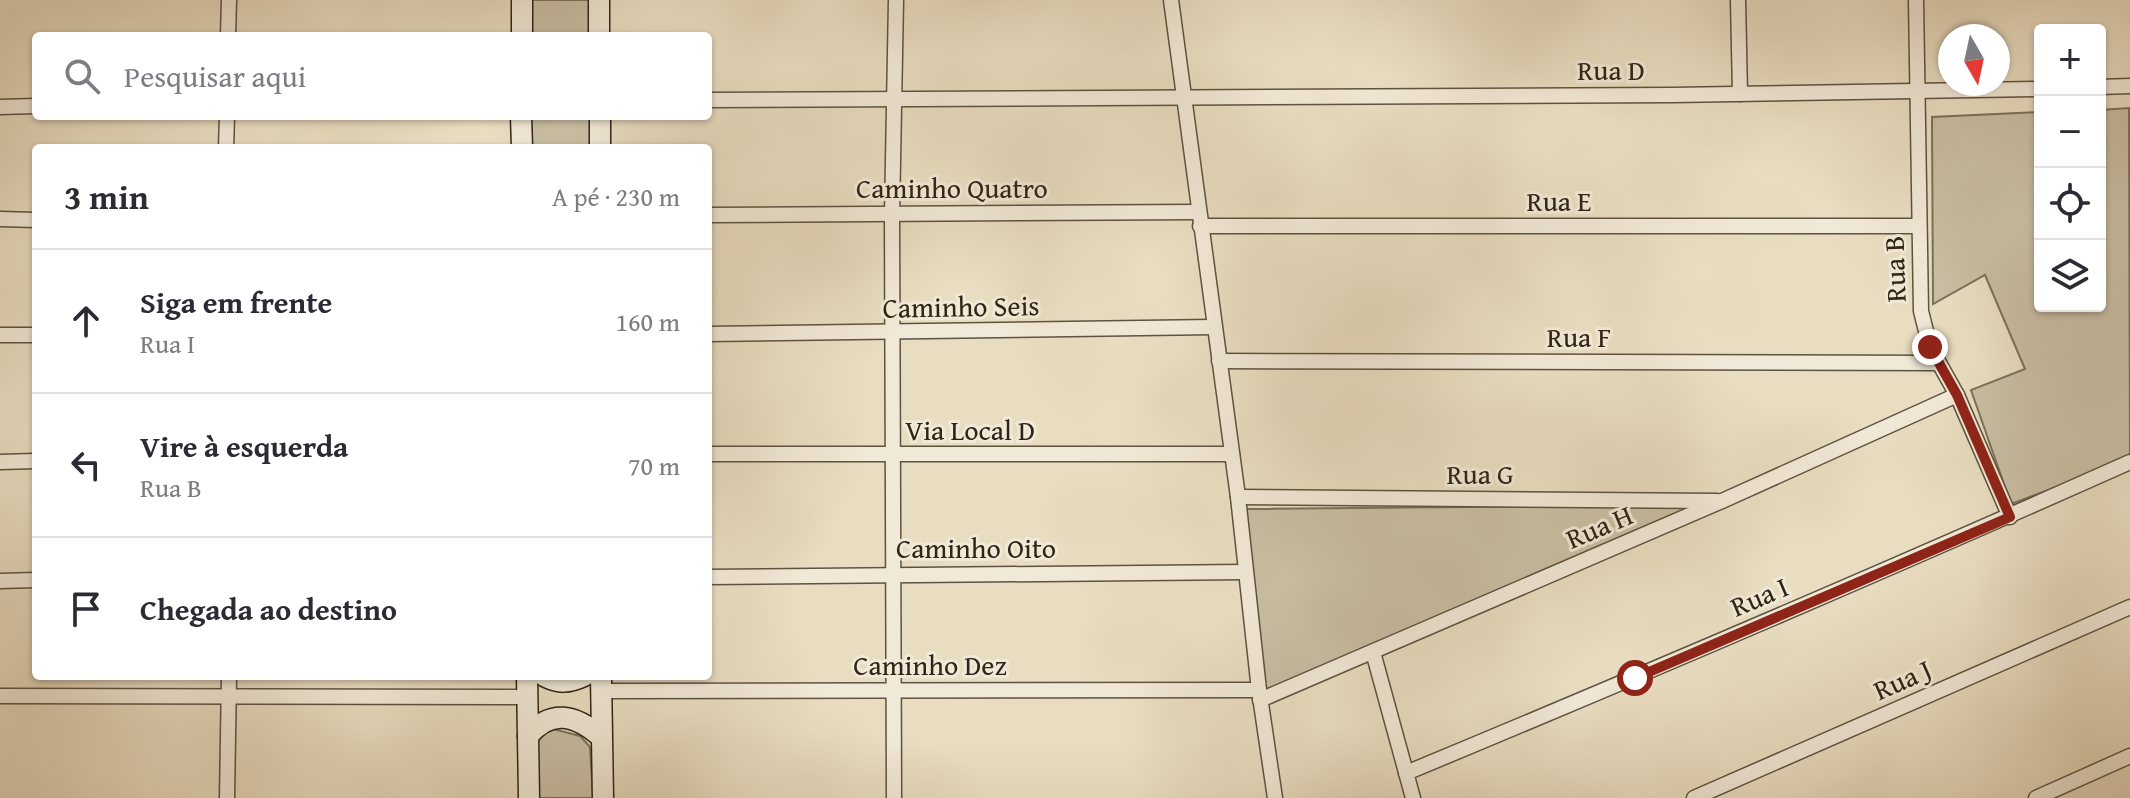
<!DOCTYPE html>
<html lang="pt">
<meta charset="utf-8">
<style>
body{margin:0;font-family:"Gentium Book Plus",serif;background:#f7f7f7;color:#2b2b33}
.controls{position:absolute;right:24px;top:24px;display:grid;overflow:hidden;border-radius:8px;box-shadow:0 2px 6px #0004}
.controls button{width:72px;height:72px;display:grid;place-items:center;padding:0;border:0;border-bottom:2px solid #e1e1e2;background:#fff;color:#2b2b33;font:40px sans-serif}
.compass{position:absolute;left:1938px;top:24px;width:72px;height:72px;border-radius:50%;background:#fff;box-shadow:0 2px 6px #0004;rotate:171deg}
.stop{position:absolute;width:24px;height:24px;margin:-18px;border:6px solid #8f2418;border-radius:50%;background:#fff}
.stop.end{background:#8f2418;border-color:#fff;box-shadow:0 2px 8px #0008}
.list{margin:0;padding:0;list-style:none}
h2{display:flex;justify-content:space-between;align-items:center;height:104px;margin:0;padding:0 32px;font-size:34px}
h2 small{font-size:26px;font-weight:400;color:#7c7c81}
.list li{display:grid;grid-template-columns:52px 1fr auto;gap:24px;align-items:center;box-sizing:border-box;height:144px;padding:0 32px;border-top:2px solid #e1e1e2}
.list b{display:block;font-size:30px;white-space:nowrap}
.list p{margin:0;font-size:26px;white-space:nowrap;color:#7c7c81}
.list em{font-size:26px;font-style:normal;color:#7c7c81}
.icon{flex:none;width:44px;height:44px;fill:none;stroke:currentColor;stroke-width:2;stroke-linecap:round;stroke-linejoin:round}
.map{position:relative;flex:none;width:2130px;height:798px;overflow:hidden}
.search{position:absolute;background:#fff;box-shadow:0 2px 6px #0004;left:32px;top:32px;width:680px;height:88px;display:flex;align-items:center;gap:20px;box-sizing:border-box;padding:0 28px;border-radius:8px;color:#7c7c81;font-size:30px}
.panel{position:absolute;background:#fff;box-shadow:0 2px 6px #0004;left:32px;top:144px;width:680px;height:536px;border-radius:8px}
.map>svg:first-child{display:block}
.green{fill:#c9bea4;stroke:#7c715c;stroke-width:2}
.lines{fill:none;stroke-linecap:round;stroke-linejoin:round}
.street-casing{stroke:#5e5240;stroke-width:17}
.secondary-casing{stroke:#2f2415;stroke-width:23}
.street{stroke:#f1e9d7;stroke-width:14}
.secondary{stroke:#f1e9d7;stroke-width:20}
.route{stroke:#8f2418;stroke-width:10}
.labels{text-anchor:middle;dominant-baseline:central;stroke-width:6;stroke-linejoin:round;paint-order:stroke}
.street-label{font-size:28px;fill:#2f2415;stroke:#f1e9d7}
</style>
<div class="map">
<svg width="2130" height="798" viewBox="0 0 2130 798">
<rect width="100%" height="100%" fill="#e9ddc1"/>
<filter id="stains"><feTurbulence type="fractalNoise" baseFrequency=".0025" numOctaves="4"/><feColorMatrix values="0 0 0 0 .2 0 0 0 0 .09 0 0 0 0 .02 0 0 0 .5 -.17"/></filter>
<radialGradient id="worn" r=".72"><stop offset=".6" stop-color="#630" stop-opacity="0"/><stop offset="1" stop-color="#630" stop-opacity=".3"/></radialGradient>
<!-- green -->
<g class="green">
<rect x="530" y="0" width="60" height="36"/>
<polygon points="2129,108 2130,459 2011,504 1971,390 2025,369 1985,275 1933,304 1932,117 2040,112 2040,306 2100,306 2100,110"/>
<polygon points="530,116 591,116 591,148 531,148"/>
<polygon points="1696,505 1264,694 1243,509"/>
<polygon points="553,729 580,736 590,747 593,798 537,798 537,742 544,734"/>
</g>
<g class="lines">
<defs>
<g id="street">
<polyline points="1171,0 1238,497 1259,690 1275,798"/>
<polyline points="1738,0 1740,94"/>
<polyline points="1916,0 1921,311 1930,347 1957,395 2010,517"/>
<polyline points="228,36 229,0"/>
<polyline points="2100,87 2130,86"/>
<polyline points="708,100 1672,95 2040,89"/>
<polyline points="0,107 36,106"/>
<polyline points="226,148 227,116"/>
<polyline points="708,215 1197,212"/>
<polyline points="0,219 36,220"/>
<polyline points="1200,226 1918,226"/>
<polyline points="708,334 1214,327"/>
<polyline points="0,335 36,335"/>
<polyline points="1219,361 1938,363"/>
<polyline points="708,454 1232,454"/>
<polyline points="0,462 36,461"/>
<polyline points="1238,497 1717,501"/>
<polyline points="708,577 1245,572"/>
<polyline points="0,581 36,580"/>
<polyline points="1373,652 1413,798"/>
<polyline points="601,691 1259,690"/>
<polyline points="0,696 527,697"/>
<polyline points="1260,700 1722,501 1957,395"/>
<path d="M1406 773C1649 672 1890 569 2130 462"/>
<polyline points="227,798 229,676"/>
<polyline points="894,798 892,214 896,0"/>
<polyline points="1694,798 2130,607"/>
<polyline points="2036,798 2130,756"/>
</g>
<g id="secondary">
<polyline points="599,0 599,36"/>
<polyline points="522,36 522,0"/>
<polyline points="521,116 522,148"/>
<polyline points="600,116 600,148"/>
<polyline points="527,676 529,798"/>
<path d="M544 676C559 684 569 683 584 676"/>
<polyline points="601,676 603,798"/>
<path d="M528 736C551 708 576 715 601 737"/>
</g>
</defs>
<!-- street casing -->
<use href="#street" class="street-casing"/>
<!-- secondary casing -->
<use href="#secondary" class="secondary-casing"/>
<!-- street -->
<use href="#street" class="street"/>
<!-- secondary -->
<use href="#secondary" class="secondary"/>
</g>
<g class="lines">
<!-- route -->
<polyline class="route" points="1635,678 2010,517 1957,395 1930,347"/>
</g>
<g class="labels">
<!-- street labels -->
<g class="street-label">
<text x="1611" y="69">Rua D</text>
<text x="952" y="187">Caminho Quatro</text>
<text x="1559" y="200">Rua E</text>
<text transform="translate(1894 269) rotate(-92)">Rua B</text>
<text transform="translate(961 306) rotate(-1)">Caminho Seis</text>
<text x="1579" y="336">Rua F</text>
<text x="970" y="429">Via Local D</text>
<text x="1480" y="473">Rua G</text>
<text transform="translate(1599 526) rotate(-23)">Rua H</text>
<text x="976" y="547">Caminho Oito</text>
<text transform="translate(1759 596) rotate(-23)">Rua I</text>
<text x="930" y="664">Caminho Dez</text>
<text transform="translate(1902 679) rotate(-24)">Rua J</text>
</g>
</g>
<rect width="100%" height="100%" filter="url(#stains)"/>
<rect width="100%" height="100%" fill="url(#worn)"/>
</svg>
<div class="controls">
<button>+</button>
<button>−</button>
<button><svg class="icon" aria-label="locate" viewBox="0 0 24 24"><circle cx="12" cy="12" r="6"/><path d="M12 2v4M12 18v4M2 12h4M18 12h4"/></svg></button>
<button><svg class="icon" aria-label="layers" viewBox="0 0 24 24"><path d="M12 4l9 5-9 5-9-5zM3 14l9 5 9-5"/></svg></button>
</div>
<svg class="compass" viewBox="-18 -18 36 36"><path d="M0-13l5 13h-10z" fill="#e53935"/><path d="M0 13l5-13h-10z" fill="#7c7c81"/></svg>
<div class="stop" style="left:1635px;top:678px"></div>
<div class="stop end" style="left:1930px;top:347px"></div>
<div class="search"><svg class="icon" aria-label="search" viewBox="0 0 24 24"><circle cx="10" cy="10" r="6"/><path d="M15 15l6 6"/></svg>Pesquisar aqui</div>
<section class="panel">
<h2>3 min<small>A pé · 230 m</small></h2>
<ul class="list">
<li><svg class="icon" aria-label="ahead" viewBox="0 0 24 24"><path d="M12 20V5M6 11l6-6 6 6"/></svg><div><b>Siga em frente</b><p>Rua I</p></div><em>160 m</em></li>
<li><svg class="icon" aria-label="left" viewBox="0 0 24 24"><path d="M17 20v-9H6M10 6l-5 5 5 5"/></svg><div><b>Vire à esquerda</b><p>Rua B</p></div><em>70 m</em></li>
<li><svg class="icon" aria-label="arrive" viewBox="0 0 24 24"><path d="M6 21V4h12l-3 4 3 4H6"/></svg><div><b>Chegada ao destino</b></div></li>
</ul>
</section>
</div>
